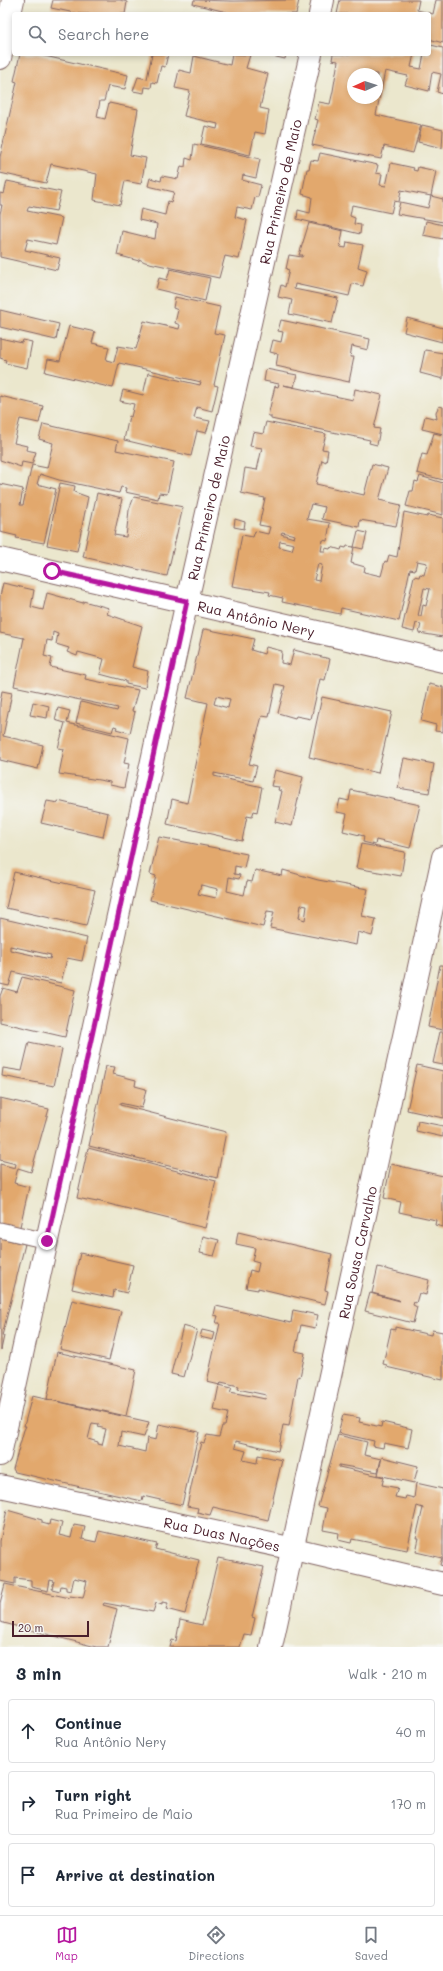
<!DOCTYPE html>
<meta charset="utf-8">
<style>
body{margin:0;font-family:Mali,sans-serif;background:#f6f6f7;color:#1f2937}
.compass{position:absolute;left:347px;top:68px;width:36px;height:36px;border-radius:50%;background:#fff;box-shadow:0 2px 6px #0003;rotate:267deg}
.scale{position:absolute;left:12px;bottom:10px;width:77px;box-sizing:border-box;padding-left:4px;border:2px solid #4a1f2b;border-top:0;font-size:11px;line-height:14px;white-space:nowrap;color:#4a1f2b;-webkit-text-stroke:3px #f6f6f2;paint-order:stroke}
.stop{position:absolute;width:12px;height:12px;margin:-9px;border:3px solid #b5179e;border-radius:50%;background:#fff}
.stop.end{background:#b5179e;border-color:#fff;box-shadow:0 1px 4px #0008}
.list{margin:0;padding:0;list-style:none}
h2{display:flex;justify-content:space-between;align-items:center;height:52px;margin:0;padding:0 16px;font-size:17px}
h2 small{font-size:13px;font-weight:400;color:#747a83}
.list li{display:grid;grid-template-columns:26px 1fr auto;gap:12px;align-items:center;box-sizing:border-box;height:64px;margin:0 8px 8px;padding:0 8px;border:1px solid #e0e1e3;border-radius:4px}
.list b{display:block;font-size:15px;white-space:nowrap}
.list p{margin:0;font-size:13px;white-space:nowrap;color:#747a83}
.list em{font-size:13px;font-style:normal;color:#747a83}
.icon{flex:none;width:22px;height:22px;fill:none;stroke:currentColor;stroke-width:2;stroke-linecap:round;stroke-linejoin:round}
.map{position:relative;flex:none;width:443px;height:1647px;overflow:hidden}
.search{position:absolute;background:#fff;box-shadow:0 2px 6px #0003;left:12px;right:12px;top:12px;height:44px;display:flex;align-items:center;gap:10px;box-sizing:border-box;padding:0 14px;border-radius:4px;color:#747a83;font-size:15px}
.sheet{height:268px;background:#fff}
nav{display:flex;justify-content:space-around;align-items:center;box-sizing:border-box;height:56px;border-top:1px solid #e0e1e3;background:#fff;font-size:11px;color:#747a83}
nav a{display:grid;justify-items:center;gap:2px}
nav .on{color:#b5179e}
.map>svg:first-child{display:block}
.building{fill:#e2a86d;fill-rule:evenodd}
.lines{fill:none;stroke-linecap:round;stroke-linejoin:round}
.lane-casing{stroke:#826564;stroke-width:17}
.street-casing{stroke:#826564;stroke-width:24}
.lane{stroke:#fff;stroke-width:15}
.street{stroke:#fff;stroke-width:22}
.route{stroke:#b5179e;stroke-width:5}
.labels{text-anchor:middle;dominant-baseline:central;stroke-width:3;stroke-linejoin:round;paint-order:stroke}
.street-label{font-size:14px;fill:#4a1f2b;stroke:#f6f6f2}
</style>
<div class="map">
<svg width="443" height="1647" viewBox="0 0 443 1647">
<rect width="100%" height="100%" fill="#f6f6f2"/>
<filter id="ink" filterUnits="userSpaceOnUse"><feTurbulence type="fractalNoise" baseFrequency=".025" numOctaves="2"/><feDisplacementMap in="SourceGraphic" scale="8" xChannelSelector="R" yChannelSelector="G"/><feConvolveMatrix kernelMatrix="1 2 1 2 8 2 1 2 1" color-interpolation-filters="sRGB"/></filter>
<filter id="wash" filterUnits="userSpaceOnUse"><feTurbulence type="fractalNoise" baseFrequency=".012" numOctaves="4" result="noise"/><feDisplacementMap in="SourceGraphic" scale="16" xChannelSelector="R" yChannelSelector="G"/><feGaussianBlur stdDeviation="0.9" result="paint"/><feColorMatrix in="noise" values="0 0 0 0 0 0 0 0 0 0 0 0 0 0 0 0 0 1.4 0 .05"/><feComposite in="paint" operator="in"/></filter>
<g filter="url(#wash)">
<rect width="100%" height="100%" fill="#ebe7cd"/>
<g id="blocks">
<!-- building -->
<g class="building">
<polygon points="53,0 120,0 127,2 125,14 80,14 51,8"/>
<polygon points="194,0 233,1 299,0 296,14 235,14 193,4"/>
<polygon points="340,0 419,0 417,10 433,14 436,0 443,0 443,43 429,39 429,14 337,14"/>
<path d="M431 45 443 48V94L437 92 441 74 432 72 429 91 405 85 408 76 385 71 376 115 421 125 413 153 384 146 381 159 312 145 318 120 315 119 319 102 330 104 333 91 338 61 332 60 333 54H414L411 67 421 69 424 54H429ZM353 74H377V98H353Z"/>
<polygon points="20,54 36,54 128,75 125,89 108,86 104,101 100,101 97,117 105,119 109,103 138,109 130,155 146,158 141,184 125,181 120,205 94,200 97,174 51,164 46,183 0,173 0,157 17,82 14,81"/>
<polygon points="152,54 168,54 165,67 161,66 157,83 152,82 151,88 145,87 144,93 133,91 138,77 147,79"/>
<polygon points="232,54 250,55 246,68 268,74 260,108 269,110 265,134 255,132 250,155 201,144 205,126 217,129 218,124 184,116 190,91 175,88 179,70 191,73 194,56 230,65"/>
<polygon points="264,54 286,54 285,59"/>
<polygon points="422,125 443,130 442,148 418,142"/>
<polygon points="194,144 260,159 256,178 243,175 242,180 261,185 258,197 255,197 252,210 237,207 235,217 247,220 239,259 225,256 219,278 145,262 139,259 139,261 117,255 122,231 155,239 157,224 139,220 141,209 165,215 168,201 171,202 174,192 148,186 150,178 161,181 162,176 178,179 181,166 185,167 186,158 192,160"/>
<polygon points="320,153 378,165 376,173 382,174 380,185 386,186 391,163 414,168 413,170 417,171 418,167 436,171 431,196 443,199 443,222 397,214 400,202 428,208 431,196 401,190 399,202 394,201 391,213 352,205 350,216 355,218 354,224 361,225 360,234 297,219 298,210 310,213 312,197 302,194 307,169 309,169 311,160 318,161"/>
<polygon points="7,181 61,192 56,211 29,206 27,211 62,218 56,245 28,239 25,250 60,258 57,270 0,257 0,214 2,205 0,205 0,193 4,194"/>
<polygon points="426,221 443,225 443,239 423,235"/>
<polygon points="309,223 343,231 340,247 346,248 347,242 363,245 358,267 367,270 363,286 352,284 349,296 295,284 294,289 338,298 332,323 289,314 292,300 278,297 281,285 285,287 289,270 286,269 289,255 302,257 303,255 299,255"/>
<polygon points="170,269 210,278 205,301 156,289 159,278 167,280"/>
<polygon points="175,297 220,307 214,333 225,335 214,385 218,386 212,411 197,407 194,418 210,421 206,433 197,431 191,456 124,440 129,416 131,417 134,404 120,401 123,390 143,395 148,373 200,385 201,382 119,363 113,388 45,372 48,359 60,361 69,326 95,332 92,343 109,347 106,360 114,362 118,346 136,349 144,321 179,329 180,325 175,323 178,310 173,308"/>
<polygon points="0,310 59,324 56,340 0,327"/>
<polygon points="407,318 443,328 442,342 404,332"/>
<polygon points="281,320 370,339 368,350 352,346 350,357 354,357 349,382 276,366 278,354 270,352 273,340 281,342 283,332 278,331"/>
<polygon points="0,338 22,343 23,340 32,342 27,368 5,363 6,360 0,358"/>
<polygon points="425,350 443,353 443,379 420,373"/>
<polygon points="266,369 297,375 294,387 283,385 353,400 355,389 382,395 374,428 380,429 377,445 369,443 370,440 271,419 271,416 268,416 275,386 278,387 279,384 264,381"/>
<polygon points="0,396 43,406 39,423 20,419 14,443 27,446 26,450 36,452 32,464 22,462 21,467 0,460"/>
<polygon points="439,406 443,407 443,434 422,429 425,416 437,419 436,412"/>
<path d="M266 422 326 434 322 449 328 450 326 462 322 460 316 484 364 495 372 464 388 468 379 500 401 505 396 526 360 520 359 527 322 519 325 507 311 504 307 519 330 523 327 541 323 540 321 551H325V548L330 549 331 547 341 550 342 547 346 548 347 546 354 547 351 563 365 567 364 572 381 576 385 561 387 562 389 555 397 557 404 512 427 517 428 515 443 518V637L419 633 421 624 416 623 414 632 402 629 414 576 419 577 420 574 424 575 427 563 417 561 415 570 410 569 399 621 341 608 340 614 282 602 283 598 269 595 270 592 232 586 242 535 253 537 255 531 268 534 270 527 259 525 265 498 241 493 245 468 257 470 262 448 250 446 253 432 263 434ZM282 532 295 535 294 538 281 534ZM280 541 294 544 292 550 279 547ZM318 564 322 565 319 581 314 580ZM424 588 430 589 426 606 423 605 421 616H418Z"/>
<polygon points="43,424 118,441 116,450 174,462 167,494 159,493 158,499 125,492 126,488 121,487 119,493 59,480 40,474 37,484 56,489 44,543 16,538 17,536 0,532 0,484 23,489 20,505 23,505 32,465 47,468 53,443 39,439"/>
<polygon points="434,433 443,435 443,480 417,473 422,454 427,455"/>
<polygon points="420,476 443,483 443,515 406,506 410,491 413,491 415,481 418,482"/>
<polygon points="60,483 75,486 74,492 88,497 77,551 47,545"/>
<polygon points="97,493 122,499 114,535 126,537 129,510 134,497 183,507 167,576 83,557"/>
<polygon points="235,519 245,522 244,529 234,527"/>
<polygon points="358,531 367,533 363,549 354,547"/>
<polygon points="3,583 34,590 31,607 43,610 47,593 83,603 83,601 109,608 107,614 142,626 132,667 148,671 145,688 126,684 126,681 100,674 104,659 78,652 77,656 67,652 69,648 56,644 58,634 53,632 52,641 47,640 44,656 52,658 50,667 86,675 85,679 138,690 132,711 135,712 130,733 116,729 117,727 114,726 112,732 76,723 81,702 117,711 118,708 14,686 24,638 0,633 0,596"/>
<path d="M205 629 254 639 251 650 264 654 266 647 282 651 281 663 290 665 294 650 330 659 325 680 320 679 311 719 296 716 295 718 278 713 285 686 276 684 269 717 262 716 249 764 257 766 253 781 214 773V776L262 787 257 812 254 811 252 817 247 816 242 841 167 824 172 799 187 803 208 703 187 698 203 630ZM216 696 230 699 228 708 214 704Z"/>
<polygon points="429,684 443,687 443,732 435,731 436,725 421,721"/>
<polygon points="2,691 12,693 3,736 43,745 38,769 0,760 0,703"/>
<polygon points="322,697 392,712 378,773 309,757"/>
<polygon points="33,702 49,706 47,718 30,715"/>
<polygon points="58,708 70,711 67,723 129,738 124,763 129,764 124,788 110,785 110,782 99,780 59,774 64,749 58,748 65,723 55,720"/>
<polygon points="404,758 434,764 429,793 398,788"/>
<polygon points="275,770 303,777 292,826 275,822 282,791 278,790 279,787 271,786"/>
<polygon points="351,790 420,805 410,848 376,840 375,845 363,842 364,836 343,831 347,814 337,812 340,799 349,801"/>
<polygon points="47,801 58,803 58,801 108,813 103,837 41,823"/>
<path d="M159 837 247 854 244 868 235 866 234 874 240 875 239 879 229 877 227 891 244 895 247 881 252 882 255 870 282 876 283 870 318 880 368 889 362 916 376 919 372 936 358 932 356 945 270 928 274 912 267 911 263 927 150 900 156 876 150 874ZM201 885 218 889 216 898 198 894ZM301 905 307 906 305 920 299 918Z"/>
<polygon points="361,844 405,852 401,876 356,868"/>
<polygon points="14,872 95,890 86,926 6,908"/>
<path d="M0 918 87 938 82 961 67 958 61 983 13 972 9 986 0 984ZM10 946 51 955 50 959 10 950Z"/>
<polygon points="440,965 443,965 443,1030 428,1027"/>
<polygon points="22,977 75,990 65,1037 0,1022 0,996 3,988 17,992"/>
<polygon points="440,1032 443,1032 443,1065 433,1063"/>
<polygon points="29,1042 62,1049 54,1086 2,1076 3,1068 22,1071"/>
<polygon points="417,1065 443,1071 443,1118 407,1110"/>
<polygon points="106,1066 115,1067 113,1074 136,1080 135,1086 146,1089 142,1108 120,1103 120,1105 226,1132 217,1178 89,1146"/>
<polygon points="0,1098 49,1109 31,1172 18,1168 14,1183 29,1187 19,1231 0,1226 0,1164 15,1168 16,1164 0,1160"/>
<polygon points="418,1121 443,1126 443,1137 416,1131"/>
<polygon points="88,1148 216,1181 205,1228 97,1201 97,1202 77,1198"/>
<polygon points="391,1164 443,1176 443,1227 435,1225 436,1220 399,1212 401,1202 384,1198"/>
<polygon points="238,1232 332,1254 325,1290 328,1291 325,1304 258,1288 258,1290 246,1288 250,1270 257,1272 259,1263 252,1261 255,1248 236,1244"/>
<polygon points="203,1236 219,1240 214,1256 200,1253"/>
<polygon points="0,1238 25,1244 2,1336 4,1336 1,1350"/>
<polygon points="80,1253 133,1265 127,1293 114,1290 113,1298 72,1289"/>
<polygon points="378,1267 429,1280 426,1295 419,1293 416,1303 414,1302 413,1305 417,1307 413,1323 365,1311 370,1293 400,1301 399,1300 372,1293"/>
<polygon points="72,1300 121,1311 109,1360 60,1349"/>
<polygon points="216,1306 291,1323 293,1310 318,1315 315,1328 301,1325 295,1351 305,1353 300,1377 298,1376 289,1426 283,1425 278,1451 236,1441 235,1448 246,1451 243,1460 257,1463 258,1455 282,1460 268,1520 213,1507 210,1515 197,1512 198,1508 187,1506 201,1442 204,1443 207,1435 219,1437 222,1426 225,1426 228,1413 214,1410 219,1385 232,1388 230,1392 251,1396 265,1399 266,1395 238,1389 239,1386 221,1382 220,1385 207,1382 220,1323 216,1323 218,1316 214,1315"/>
<polygon points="183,1326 197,1330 184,1377 171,1374"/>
<polygon points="395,1327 431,1335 432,1330 443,1332 443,1380 386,1367 387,1365 383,1364 391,1329 395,1330"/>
<polygon points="202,1330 215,1333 213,1340 200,1337"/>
<polygon points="57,1352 136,1370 126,1416 47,1399"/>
<path d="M32 1396 149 1422 144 1437 121 1432 119 1446 137 1450 145 1452 147 1438 156 1440 159 1424 199 1432 182 1505 143 1496 142 1501 15 1472 13 1469 24 1430 26 1426H24ZM92 1423 99 1424 98 1427 106 1429 102 1445 98 1444V1442L88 1439Z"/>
<polygon points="343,1415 360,1418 359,1422 381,1427 382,1422 412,1429 408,1448 384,1443 383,1448 373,1446 374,1441 338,1433"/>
<polygon points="338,1435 367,1442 364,1455 381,1459 378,1472 339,1465 339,1467 384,1477 382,1485 398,1488 395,1497 405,1499 406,1496 414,1498 416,1483 443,1489 443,1566 440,1565 442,1558 416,1552 419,1538 416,1538 423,1508 417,1506 407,1550 352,1539 351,1543 338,1540 339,1533 323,1530 327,1508 318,1506"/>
<polygon points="382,1457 418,1466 414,1483 378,1475"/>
<polygon points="7,1510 42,1520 42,1523 49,1525 50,1520 62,1523 59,1535 71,1538 74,1525 85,1527 82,1539 96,1542 99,1531 157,1544 155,1549 199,1560 185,1614 166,1609 168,1603 162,1602 162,1605 156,1603 153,1612 104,1603 103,1605 117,1609 108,1647 96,1647 0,1622 0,1603 5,1584 70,1598 70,1596 83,1598 87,1581 74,1578 71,1591 66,1590 66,1587 61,1586 60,1591 52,1589 54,1581 50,1580 48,1591 31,1587 31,1580 15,1578 15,1584 0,1581 0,1541"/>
<polygon points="218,1558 264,1567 252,1617 255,1618 251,1635 244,1634 240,1647 170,1647 172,1640 176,1641 180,1620 202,1625"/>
</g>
</g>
</g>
<g filter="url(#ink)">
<use href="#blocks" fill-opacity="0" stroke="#826564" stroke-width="1"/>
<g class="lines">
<defs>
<polyline id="lane" points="0,1230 47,1241"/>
<g id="street">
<polyline points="320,14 323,0"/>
<polyline points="0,58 13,0"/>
<path id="s1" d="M0 559 443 661"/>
<path id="s2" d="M0 1455 187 601 311 54"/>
<path id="s3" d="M0 1486 294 1549 443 1584"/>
<path id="s4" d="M271 1647 443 857"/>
</g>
</defs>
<!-- lane casing -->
<use href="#lane" class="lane-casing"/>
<!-- street casing -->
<use href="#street" class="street-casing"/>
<!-- lane -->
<use href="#lane" class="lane"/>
<!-- street -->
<use href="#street" class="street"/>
</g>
</g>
<g class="lines" filter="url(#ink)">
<!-- route -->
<polyline class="route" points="47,1241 187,601 52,571"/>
</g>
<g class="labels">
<!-- street labels -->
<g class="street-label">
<text stroke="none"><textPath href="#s2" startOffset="1294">Rua Primeiro de Maio</textPath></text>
<text stroke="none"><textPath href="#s2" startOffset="970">Rua Primeiro de Maio</textPath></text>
<text stroke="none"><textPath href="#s1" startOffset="263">Rua Antônio Nery</textPath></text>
<text stroke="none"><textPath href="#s4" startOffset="404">Rua Sousa Carvalho</textPath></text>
<text stroke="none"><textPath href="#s3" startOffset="227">Rua Duas Nações</textPath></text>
</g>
</g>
</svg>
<svg class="compass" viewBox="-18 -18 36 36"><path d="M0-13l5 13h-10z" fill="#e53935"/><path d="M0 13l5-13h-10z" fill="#747a83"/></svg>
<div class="scale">20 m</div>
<div class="stop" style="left:52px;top:571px"></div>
<div class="stop end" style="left:47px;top:1241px"></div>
<div class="search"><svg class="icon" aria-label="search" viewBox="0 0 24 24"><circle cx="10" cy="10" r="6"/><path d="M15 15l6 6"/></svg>Search here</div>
</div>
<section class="sheet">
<h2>3 min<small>Walk · 210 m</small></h2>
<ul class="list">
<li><svg class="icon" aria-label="ahead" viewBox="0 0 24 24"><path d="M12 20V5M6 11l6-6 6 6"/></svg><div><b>Continue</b><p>Rua Antônio Nery</p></div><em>40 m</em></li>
<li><svg class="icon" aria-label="right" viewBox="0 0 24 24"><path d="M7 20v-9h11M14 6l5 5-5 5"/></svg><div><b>Turn right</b><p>Rua Primeiro de Maio</p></div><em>170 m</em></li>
<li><svg class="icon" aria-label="arrive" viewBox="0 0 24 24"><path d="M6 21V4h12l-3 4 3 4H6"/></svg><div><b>Arrive at destination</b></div></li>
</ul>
</section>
<nav>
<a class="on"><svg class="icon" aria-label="map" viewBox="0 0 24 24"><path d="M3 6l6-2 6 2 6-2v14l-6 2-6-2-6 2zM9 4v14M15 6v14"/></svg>Map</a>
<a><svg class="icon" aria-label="directions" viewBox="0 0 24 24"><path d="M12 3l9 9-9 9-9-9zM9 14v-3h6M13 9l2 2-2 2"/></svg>Directions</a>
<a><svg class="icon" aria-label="saved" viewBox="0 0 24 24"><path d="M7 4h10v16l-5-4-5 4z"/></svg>Saved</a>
</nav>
